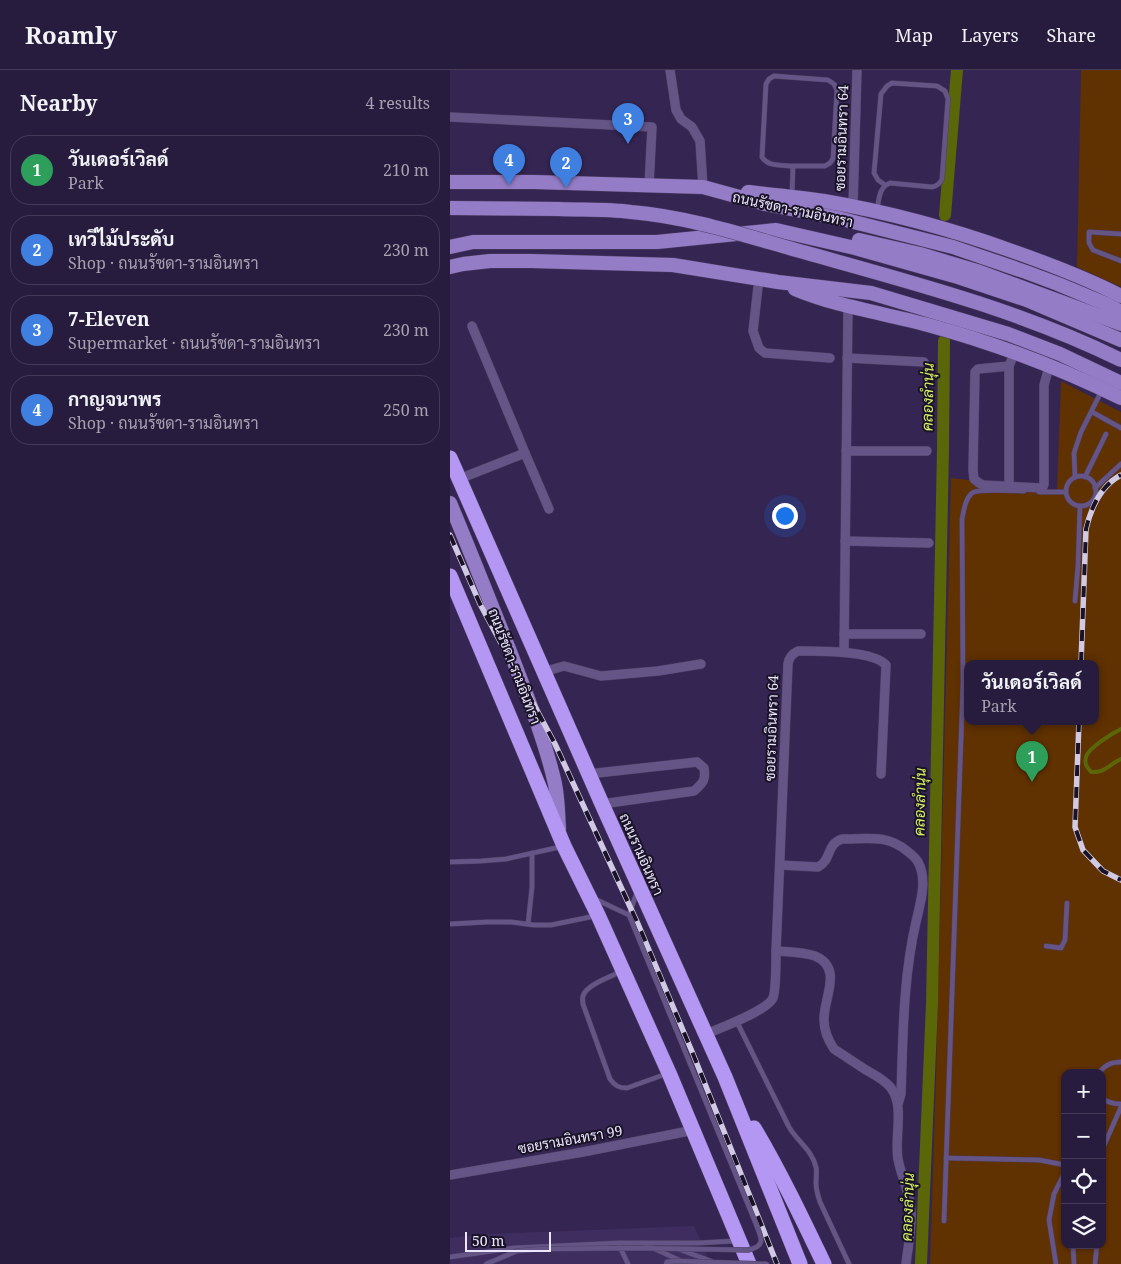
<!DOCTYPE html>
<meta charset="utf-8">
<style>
body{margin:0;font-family:"Noto Serif",Sarabun,serif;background:#342949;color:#f1f3f6}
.controls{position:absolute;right:15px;bottom:15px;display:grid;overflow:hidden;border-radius:10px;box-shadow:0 1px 4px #0004}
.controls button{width:45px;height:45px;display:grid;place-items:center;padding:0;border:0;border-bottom:1px solid #443a58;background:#281c3e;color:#f1f3f6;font:25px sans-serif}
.scale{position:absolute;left:15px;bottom:12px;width:86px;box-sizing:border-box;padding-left:5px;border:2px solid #ece6fd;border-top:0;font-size:14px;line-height:18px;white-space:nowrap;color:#ece6fd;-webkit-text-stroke:4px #1a1327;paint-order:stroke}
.you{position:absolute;left:334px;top:445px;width:18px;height:18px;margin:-12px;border:4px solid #fff;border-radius:50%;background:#1a73e8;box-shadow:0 0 0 8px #1a73e833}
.badge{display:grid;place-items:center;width:32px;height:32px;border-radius:50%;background:#8c9099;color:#fff;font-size:16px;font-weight:700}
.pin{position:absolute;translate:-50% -41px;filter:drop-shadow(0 1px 2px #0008)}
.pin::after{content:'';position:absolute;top:26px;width:18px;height:15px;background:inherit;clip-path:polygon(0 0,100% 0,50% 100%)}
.popup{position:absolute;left:514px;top:590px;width:135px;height:65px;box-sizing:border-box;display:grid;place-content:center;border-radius:10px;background:#281c3e;filter:drop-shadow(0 1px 4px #0005);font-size:16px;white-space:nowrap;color:#a5a1b0}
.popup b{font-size:19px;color:#f1f3f6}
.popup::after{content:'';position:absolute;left:50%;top:100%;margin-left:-10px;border:10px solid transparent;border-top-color:#281c3e}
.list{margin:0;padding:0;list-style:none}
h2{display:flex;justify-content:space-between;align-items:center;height:65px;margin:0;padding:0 20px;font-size:21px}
h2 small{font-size:16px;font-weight:400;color:#a5a1b0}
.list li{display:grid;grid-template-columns:32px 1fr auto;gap:15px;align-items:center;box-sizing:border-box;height:70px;margin:0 10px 10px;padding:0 10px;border:1px solid #443a58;border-radius:20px}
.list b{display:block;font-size:19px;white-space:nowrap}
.list p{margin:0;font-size:16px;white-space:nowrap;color:#a5a1b0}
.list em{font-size:16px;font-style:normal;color:#a5a1b0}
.icon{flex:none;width:28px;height:28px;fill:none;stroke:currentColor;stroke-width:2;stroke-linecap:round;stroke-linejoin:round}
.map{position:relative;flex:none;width:671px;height:1194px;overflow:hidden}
header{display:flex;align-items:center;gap:30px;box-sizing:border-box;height:70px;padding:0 25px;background:#281c3e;border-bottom:1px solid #443a58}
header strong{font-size:24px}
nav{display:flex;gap:28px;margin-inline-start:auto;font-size:18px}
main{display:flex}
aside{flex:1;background:#281c3e}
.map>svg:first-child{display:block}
.built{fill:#402d60}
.green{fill:#603101;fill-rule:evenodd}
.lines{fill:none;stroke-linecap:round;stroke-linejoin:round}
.stream{stroke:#5a6608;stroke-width:4}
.canal{stroke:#5a6608;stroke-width:12}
.lane-casing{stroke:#4f4066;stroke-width:5.5}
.street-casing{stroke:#4f4066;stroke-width:10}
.primary-casing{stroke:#4f4066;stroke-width:15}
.highway-casing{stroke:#4f4066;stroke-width:16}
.lane{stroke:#655586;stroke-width:4.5}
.street{stroke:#655586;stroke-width:9}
.primary{stroke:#947cc7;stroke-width:14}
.highway{stroke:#b496f3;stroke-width:15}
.rail-casing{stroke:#d1cae4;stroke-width:5.5}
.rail{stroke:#1a1327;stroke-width:4;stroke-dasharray:11;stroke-linecap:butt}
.lane-bridge-casing{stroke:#4f4066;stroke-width:5.5;stroke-linecap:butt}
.primary-bridge-casing{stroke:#4f4066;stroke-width:15;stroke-linecap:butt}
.lane-bridge{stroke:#655586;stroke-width:4.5}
.primary-bridge{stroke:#947cc7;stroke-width:14}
.labels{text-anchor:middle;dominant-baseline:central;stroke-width:4;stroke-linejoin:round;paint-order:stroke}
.street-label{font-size:14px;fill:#ece6fd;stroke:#1a1327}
.water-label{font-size:15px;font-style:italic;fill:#d8f164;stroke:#1a1327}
</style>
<header>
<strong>Roamly</strong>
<nav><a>Map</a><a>Layers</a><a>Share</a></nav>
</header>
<main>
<aside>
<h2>Nearby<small>4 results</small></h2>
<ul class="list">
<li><span class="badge" style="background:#2e9e5b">1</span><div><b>วันเดอร์เวิลด์</b><p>Park</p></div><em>210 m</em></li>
<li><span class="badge" style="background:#3f7fe0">2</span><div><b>เทวีไม้ประดับ</b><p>Shop · ถนนรัชดา-รามอินทรา</p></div><em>230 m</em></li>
<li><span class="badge" style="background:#3f7fe0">3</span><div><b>7-Eleven</b><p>Supermarket · ถนนรัชดา-รามอินทรา</p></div><em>230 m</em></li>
<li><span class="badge" style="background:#3f7fe0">4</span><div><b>กาญจนาพร</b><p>Shop · ถนนรัชดา-รามอินทรา</p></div><em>250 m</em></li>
</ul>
</aside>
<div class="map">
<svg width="671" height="1194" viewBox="0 0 671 1194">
<rect width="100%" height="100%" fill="#352552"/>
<!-- built -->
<polygon class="built" points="244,1156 261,1194 0,1194 0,1168 38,1164"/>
<!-- green -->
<g class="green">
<polygon points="631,0 671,0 671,217 627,197"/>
<path d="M611 311 671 342V1194H480L486 1006 501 408 607 420ZM518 593H646V651H518ZM615 1003H652V1175H615Z"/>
</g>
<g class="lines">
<!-- stream -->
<path class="stream" d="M671 659C663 663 638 678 636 687 634 694 637 697 641 702 656 703 659 694 671 689"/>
<!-- canal -->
<g class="canal">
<polyline points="495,145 507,0"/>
<polyline points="471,1194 482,933 493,379 494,271"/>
</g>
<defs>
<g id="lane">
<path d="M342 125 343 96H375L380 93 383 89 387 20 384 14 378 10 324 6 319 9 316 14 312 87C318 97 332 95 343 96"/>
<path d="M427 140C429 129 429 117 440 113L482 117C487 116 490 114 492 109L498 29 495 21 487 16 442 13 437 16 431 24 424 103 428 110 435 115"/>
<polyline points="671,164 639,162 639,173 643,180 671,191"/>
<polyline points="642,342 671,358"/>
<circle cx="631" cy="421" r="15"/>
<polyline points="625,407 624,383 631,362 651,322"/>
<polyline points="635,407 656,364"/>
<polyline points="645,418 671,394"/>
<polyline points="589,422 616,422"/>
<polyline points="625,531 628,496 630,436"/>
<polyline points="0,792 31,791 56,789 110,777"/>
<polyline points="145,829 179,845 187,822"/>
<polyline points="0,854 37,852 61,852 84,855 101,855 145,846"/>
<polyline points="78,854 82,817 82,783"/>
<polyline points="596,876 611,878 615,870 617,833"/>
<path d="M170 902C160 907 136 915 133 926 132 929 133 931 133 934L160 1009C165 1016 169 1018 177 1018L216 1004"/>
<path d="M287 952 339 1057C347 1071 362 1080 366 1097 367 1102 366 1107 366 1113 366 1120 368 1126 370 1132L399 1194"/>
<path d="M649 1003C655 995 661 992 671 992"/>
<path d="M652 1028C658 1033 664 1034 671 1034"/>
<polyline points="652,1080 671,1037"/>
<polyline points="496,1088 589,1090 615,1095"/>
<path d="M494 1151 513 613 512 449C514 440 515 429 522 423 529 418 564 421 574 421"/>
<polyline points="192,1173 229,1190 234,1194"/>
<polyline points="169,1175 178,1194"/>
<polyline points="623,1175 624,1194"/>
<polyline points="228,1179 261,1191"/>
<polyline points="0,1187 64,1178 168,1173 248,1173 285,1171"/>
<polyline points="606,1194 599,1150 604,1124 615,1102"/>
<polyline points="645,1194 647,1175"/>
</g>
<g id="street">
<polyline points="220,0 226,40 231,49 242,57 250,71 253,117"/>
<polyline points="0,47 202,57 199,116"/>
<polyline points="403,136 407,0"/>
<polyline points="309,208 303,261 309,278 315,283 380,288"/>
<polyline points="564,284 559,296 528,299 525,302 523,400 524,409 529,413 533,415 591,418 593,417 594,414 594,315 599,297"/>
<polyline points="397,288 474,292"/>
<polyline points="559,296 559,417"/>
<polyline points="396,381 477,381"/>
<polyline points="75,383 99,439"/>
<polyline points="9,409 75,383 22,256"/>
<polyline points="395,471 479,473"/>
<polyline points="394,564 471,564"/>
<polyline points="394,582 398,237"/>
<polyline points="93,602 114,596 151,606 208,601 251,594"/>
<path d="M138 704 247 692 254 698C256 710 253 713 244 721L152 734"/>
<path d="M330 795 368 797C382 790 376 774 392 769 417 769 437 764 457 781 461 784 466 788 468 792 478 810 470 834 466 852 453 908 453 966 451 1024L448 1034"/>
<path d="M326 881C339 882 353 882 365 886 394 898 373 929 374 950 374 960 378 970 384 979 395 986 405 993 416 1000 425 1005 435 1010 441 1018 455 1037 444 1067 448 1089 451 1106 460 1123 461 1141 462 1159 458 1176 456 1194"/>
<path d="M256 964C270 958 317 941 323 928 326 920 326 892 326 881L338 594C339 587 342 584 348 581 368 581 423 580 436 595L431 704"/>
<polyline points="0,1105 133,1082 244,1060"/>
</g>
<g id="primary">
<polyline points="0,112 84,112 253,117 315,134 388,148 503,177 576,202 608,214 656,234 671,242"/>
<path d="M298 122C323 125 349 127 374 131 438 142 501 159 562 181 599 194 636 208 671 226"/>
<polyline points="409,170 470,184 530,202 671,254"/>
<polyline points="0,177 23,172 207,172 326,160 405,178 508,207 577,230 671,270"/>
<polyline points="0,197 13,194 40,191 81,191 223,195 328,212 421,223 558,264 610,284 671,313"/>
<path d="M345 219C388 237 434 243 478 255 544 273 610 298 671 328"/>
<path d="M0 433C21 483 41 534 61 584 77 627 95 669 105 714 108 729 108 744 109 759"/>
</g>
<g id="highway">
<polyline points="0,388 152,734 275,1007 350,1194"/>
<polyline points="0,506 114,776 148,845 219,1003 299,1194"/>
<path d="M304 1058C330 1102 352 1148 374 1194"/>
</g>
</defs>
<!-- lane casing -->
<use href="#lane" class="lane-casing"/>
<!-- street casing -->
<use href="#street" class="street-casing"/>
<!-- primary casing -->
<use href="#primary" class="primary-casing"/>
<!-- highway casing -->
<use href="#highway" class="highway-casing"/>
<!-- lane -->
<use href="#lane" class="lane"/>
<!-- street -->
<use href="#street" class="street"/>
<!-- primary -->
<use href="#primary" class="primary"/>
<!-- highway -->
<use href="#highway" class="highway"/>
<defs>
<g id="rail">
<polyline points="0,465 30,534 105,674 188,854 243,984 327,1194"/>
<path d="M631 593 636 459C641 438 650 416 671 405"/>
<polyline points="629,651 625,757 633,780 653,801 671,810"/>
</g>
</defs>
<!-- rail casing -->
<use href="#rail" class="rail-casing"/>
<!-- rail -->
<use href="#rail" class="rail"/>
<defs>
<g id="lane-bridge">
<path d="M36 1194 67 1181 91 1179 182 1178 298 1180C317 1176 311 1167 306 1154L179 845"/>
<polyline points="216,1194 217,1192 227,1191 317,1194"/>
</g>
<path id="primary-bridge" d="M0 138C36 138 73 139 109 139 133 140 157 139 181 142 241 147 299 167 357 183 464 213 572 241 671 290"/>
</defs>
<!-- lane-bridge casing -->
<use href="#lane-bridge" class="lane-bridge-casing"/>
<!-- primary-bridge casing -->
<use href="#primary-bridge" class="primary-bridge-casing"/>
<!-- lane-bridge -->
<use href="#lane-bridge" class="lane-bridge"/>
<!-- primary-bridge -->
<use href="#primary-bridge" class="primary-bridge"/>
</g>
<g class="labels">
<!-- street labels -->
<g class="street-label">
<text transform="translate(391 68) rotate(-88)">ซอยรามอินทรา 64</text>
<text transform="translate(343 139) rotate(12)">ถนนรัชดา-รามอินทรา</text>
<text transform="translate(65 596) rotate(69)">ถนนรัชดา-รามอินทรา</text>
<text transform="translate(321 658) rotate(-88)">ซอยรามอินทรา 64</text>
<text transform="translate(192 784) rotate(66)">ถนนรามอินทรา</text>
<text transform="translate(120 1069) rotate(-10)">ซอยรามอินทรา 99</text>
</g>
<!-- water labels -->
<g class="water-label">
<text transform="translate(477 327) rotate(-89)">คลองลำนุ่น</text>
<text transform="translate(469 732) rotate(-89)">คลองลำนุ่น</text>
<text transform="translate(457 1137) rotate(-88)">คลองลำนุ่น</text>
</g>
</g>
</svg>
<div class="controls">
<button>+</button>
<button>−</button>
<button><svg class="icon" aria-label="locate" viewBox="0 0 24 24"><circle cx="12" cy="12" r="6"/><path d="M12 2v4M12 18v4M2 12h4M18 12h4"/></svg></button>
<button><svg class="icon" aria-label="layers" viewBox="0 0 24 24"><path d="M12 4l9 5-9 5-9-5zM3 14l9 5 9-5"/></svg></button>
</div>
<div class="scale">50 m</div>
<div class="you"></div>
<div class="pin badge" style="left:582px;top:712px;background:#2e9e5b">1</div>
<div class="popup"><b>วันเดอร์เวิลด์</b>Park</div>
<div class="pin badge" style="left:116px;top:118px;background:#3f7fe0">2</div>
<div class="pin badge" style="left:178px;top:74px;background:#3f7fe0">3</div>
<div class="pin badge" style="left:59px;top:115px;background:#3f7fe0">4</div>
</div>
</main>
